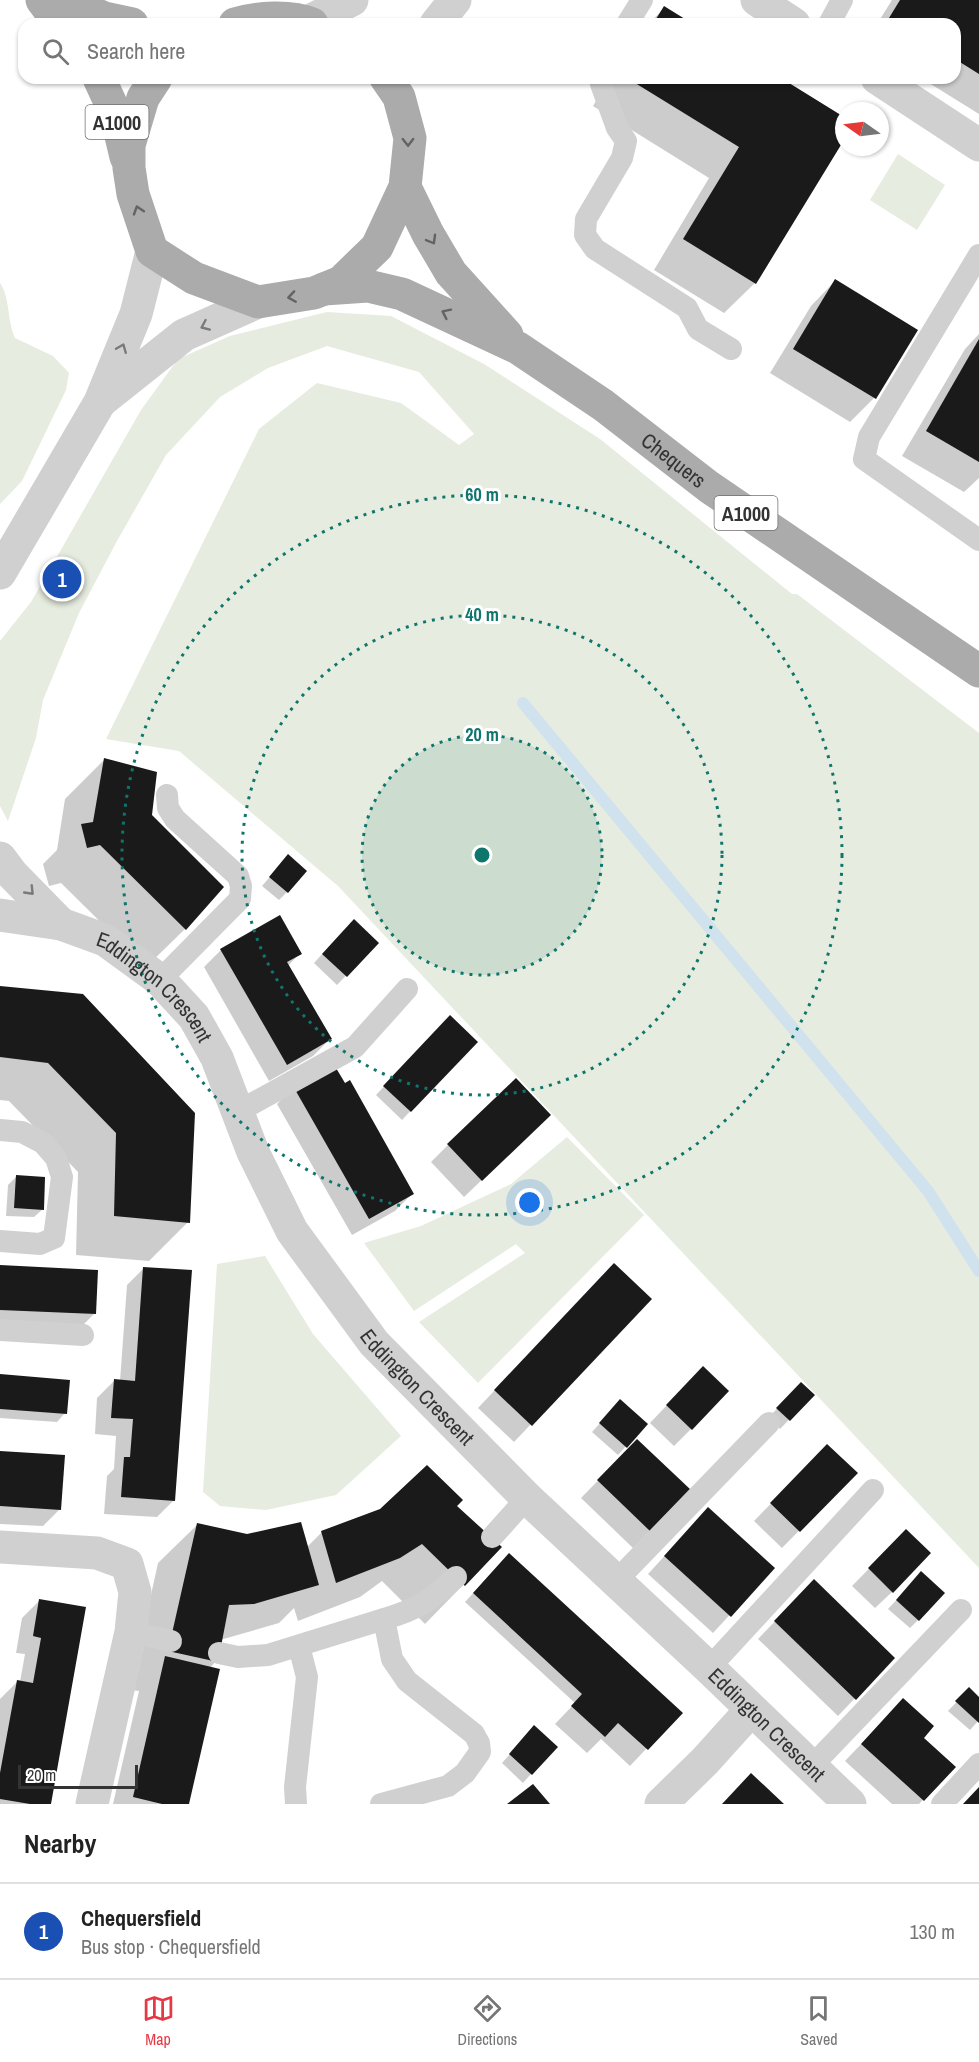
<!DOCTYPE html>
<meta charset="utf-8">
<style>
body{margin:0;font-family:"Archivo Narrow",sans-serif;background:#f2f2f2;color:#222}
.compass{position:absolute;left:835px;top:102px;width:54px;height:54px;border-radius:50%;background:#fff;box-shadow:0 2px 4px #0004;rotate:284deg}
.scale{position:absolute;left:18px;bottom:15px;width:120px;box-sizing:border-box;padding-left:6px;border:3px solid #333;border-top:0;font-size:16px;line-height:21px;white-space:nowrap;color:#333;-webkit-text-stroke:4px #fff;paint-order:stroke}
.you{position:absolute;left:530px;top:1203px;width:21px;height:21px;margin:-15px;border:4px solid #fff;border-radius:50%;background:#1a73e8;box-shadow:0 0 0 9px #1a73e833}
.badge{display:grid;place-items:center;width:39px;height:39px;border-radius:50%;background:#e63946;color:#fff;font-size:20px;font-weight:700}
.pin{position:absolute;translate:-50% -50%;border:3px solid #fff;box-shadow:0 2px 6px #0006}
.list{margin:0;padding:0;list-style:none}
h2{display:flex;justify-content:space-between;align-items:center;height:78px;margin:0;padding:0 24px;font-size:26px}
h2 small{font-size:20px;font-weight:400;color:#767676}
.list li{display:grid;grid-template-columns:39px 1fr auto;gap:18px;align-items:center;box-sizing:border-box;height:96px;padding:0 24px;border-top:2px solid #e0e0e0}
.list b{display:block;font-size:22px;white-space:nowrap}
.list p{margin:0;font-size:20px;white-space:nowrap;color:#767676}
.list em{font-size:20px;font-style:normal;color:#767676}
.icon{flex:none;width:33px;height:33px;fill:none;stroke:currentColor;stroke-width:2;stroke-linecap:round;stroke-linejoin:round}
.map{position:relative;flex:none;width:979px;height:1804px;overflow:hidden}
.search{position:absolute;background:#fff;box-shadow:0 2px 4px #0004;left:18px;right:18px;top:18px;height:66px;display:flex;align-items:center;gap:15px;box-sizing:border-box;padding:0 21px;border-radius:18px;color:#767676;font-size:22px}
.sheet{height:174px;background:#fff}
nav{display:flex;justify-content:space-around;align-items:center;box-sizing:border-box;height:84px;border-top:2px solid #e0e0e0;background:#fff;font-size:16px;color:#767676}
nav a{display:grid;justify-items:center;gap:3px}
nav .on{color:#e63946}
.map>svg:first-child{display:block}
.green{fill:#e6ecdf}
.shadow{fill:#0003}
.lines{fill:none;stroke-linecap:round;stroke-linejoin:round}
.stream{stroke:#cfe2ee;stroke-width:12}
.building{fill:#1a1a1a}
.service{stroke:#d0d0d0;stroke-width:22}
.minor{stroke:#d0d0d0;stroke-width:33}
.tertiary{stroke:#d0d0d0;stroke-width:33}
.primary{stroke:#ababab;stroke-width:33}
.oneway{stroke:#636363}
.oneway2{stroke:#7a7a7a}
.ring{fill:none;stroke:#0f766e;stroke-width:3;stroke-dasharray:3 6}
.labels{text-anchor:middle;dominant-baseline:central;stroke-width:6;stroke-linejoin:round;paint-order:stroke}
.shield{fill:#fff;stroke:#707070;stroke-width:1.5}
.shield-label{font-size:20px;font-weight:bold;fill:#333}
.street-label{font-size:21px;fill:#333;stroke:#fff}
.centre{fill:#0f766e;stroke:#fff;stroke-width:3}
.ring-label{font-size:18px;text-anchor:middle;font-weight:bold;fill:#0f766e;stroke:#fff;stroke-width:6;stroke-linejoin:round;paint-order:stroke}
</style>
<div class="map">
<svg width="979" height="1804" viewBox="0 0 979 1804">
<rect width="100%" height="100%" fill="#fff"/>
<!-- green -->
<g class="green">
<polygon points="898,154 945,185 917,230 870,200"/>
<path d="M0 283C10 297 7 320 15 338L53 356 69 373 66 390 22 481 0 504Z"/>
<polygon points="327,312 391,316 484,364 600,439 792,594 797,594 979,733 979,1568 338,886 179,751 106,739 259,429 317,383 401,403 459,445 474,434 419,372 327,346 268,368 220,397 166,455 117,541 79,613 43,700 36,738 8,821 0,806 0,641 31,602 141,410 178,359 230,336"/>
<polygon points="567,1137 644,1215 478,1383 419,1322 525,1253 516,1244 414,1311 364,1243 421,1226 511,1184"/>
<polygon points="265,1256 313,1334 401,1436 336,1495 266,1510 220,1506 203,1492 217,1264"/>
</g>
<!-- shadow -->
<g class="shadow">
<polygon points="892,0 979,0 979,114 921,78 955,78 955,24 877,24"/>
<polygon points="664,8 690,24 649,24"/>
<polygon points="610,78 778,78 844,118 844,137 755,283 724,313 654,270 709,178 593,106"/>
<polygon points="835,281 874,398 850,422 770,373 811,306"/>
<polygon points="979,334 979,478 964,492 902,456 965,349"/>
<polygon points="104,760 150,816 185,929 146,967 61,883 49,886 43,864 57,850 65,799"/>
<polygon points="280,865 287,892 279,900 262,886"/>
<polygon points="345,929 377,943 337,985 314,963"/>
<polygon points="221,950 300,953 288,966 330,1039 313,1056 269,1081 204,967"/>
<polygon points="0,988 188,1222 149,1261 76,1255 78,1172 9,1101 0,1100"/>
<polygon points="441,1026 475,1042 402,1120 376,1095"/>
<polygon points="294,1087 412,1194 395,1211 352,1235 277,1104"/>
<polygon points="532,1132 464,1197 431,1162 448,1145"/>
<polygon points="16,1177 43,1209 34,1217 6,1216 8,1185"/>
<polygon points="0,1267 94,1314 77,1331 0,1327"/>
<polygon points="144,1268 174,1500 157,1517 104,1514 107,1476 114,1469 116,1436 95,1434 97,1398 114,1381 120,1381 127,1285"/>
<polygon points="597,1282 650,1299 514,1442 478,1408"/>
<polygon points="0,1376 65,1413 57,1422 0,1418"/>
<polygon points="801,1384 813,1395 780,1429 769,1417"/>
<polygon points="686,1385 691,1429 674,1446 650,1423"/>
<polygon points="612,1410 646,1424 618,1455 592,1432"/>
<polygon points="827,1446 856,1473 782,1548 754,1521"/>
<polygon points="0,1453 60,1509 43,1526 0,1524"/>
<polygon points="620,1458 689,1490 633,1548 581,1498"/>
<polygon points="455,1506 500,1547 425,1624 382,1581 360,1597 298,1621 294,1608 279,1623 220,1640 216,1661 210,1668 188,1804 113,1804 139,1691 130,1690 158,1563 197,1525 307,1547 322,1532"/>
<polygon points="692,1526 773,1568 713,1633 648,1574"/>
<polygon points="906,1531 892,1592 875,1608 852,1586"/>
<polygon points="501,1563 680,1713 630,1766 601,1739 587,1753 555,1724 575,1703 465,1602"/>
<polygon points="814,1581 893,1658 838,1716 758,1639"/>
<polygon points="913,1582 918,1620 910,1628 888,1609"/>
<polygon points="39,1601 49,1804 0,1804 0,1699 17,1682 20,1682 25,1654 16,1653 22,1618"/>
<polygon points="969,1689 979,1699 979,1720 970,1730 948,1711"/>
<polygon points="903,1700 922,1738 954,1767 919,1804 892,1804 845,1761"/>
<polygon points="526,1736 531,1774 523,1783 502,1763"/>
</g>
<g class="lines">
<!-- stream -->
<polyline class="stream" points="523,703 928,1191 979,1271"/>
</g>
<!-- building -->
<g class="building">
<polygon points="900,0 979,0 979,74 955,59 955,24 898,24 889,18"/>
<polygon points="664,6 693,24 653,24"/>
<polygon points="627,78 781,78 844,117 844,140 756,284 683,239 739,147"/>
<polygon points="835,279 918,330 876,399 793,349"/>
<polygon points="979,339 979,462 926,431"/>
<polygon points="104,758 157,772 152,815 224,887 186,930 100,845 87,848 81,824 93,822"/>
<polygon points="288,854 307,871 288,893 269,877"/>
<polygon points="280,915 302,954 287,962 332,1039 287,1065 220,949"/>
<polygon points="354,919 379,943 347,977 322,954"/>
<polygon points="0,986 83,994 195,1113 190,1223 114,1216 116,1133 48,1063 0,1057"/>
<polygon points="450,1015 478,1042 411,1112 383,1086"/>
<polygon points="333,1063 345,1083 350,1080 414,1194 369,1219 293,1086"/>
<polygon points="516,1078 551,1115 482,1181 447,1144"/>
<polygon points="16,1175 45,1177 44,1210 14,1208"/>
<polygon points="614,1263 652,1299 532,1426 494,1390"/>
<polygon points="0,1265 98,1270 96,1314 0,1310"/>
<polygon points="143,1267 192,1270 175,1501 121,1497 124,1457 130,1457 133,1419 111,1418 114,1379 135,1381"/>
<polygon points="703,1366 729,1391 692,1430 666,1405"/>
<polygon points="0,1374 70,1380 67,1414 0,1409"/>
<polygon points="801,1382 815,1395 790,1421 776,1408"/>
<polygon points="620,1399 648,1424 627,1448 599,1423"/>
<polygon points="637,1439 691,1490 651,1532 597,1480"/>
<polygon points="827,1444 858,1473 800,1532 770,1503"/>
<polygon points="0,1451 65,1455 61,1510 0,1506"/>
<polygon points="427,1465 463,1500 457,1506 502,1547 465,1586 422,1544 400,1558 336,1583 321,1531 380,1509"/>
<polygon points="708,1507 775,1568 731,1617 664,1556"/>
<polygon points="301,1522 319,1585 254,1604 229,1605 218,1662 168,1651 197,1523 247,1534"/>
<polygon points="906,1529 931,1553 893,1593 868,1568"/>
<polygon points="509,1553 683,1713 648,1750 618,1723 605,1737 571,1706 582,1694 473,1593"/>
<polygon points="921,1571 945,1593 919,1621 896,1600"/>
<polygon points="814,1579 895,1658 856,1700 774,1621"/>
<polygon points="39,1599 86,1607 51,1804 30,1804 0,1799 0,1773 17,1680 33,1683 41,1638 33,1636"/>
<polygon points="165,1656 220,1669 189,1804 162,1804 133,1797"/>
<polygon points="969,1687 979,1697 979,1723 955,1701"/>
<polygon points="903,1698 934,1726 924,1738 956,1767 924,1801 861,1744"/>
<polygon points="534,1725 558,1747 532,1775 509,1754"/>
<polygon points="751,1773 784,1804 722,1804"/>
<polygon points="533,1784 550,1804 507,1804"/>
<polygon points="979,1787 979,1804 963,1804"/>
</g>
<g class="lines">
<!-- service -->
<g class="service">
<polyline points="627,24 642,0"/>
<polyline points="829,24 842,0"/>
<polyline points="603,78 601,84 617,128 626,141 622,158 586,219 585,235 595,249 687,308 698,329 731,349"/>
<polyline points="979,255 869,437 864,459 979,540"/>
<polyline points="160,980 240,899 241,886 238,876 175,819 168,808 167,795"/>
<polyline points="239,1111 355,1047 407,989"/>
<polyline points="0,1130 22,1132 43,1143 56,1158 62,1177 54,1238 40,1244 0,1241"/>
<polyline points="0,1330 83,1335"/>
<polyline points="492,1537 527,1498"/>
<polyline points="616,1581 769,1423"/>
<path d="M384 1619C419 1609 429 1601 456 1577"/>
<polyline points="131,1632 171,1641"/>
<polyline points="219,1653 238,1657 268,1655 384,1619 392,1659 407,1681 474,1734 479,1743 480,1752 465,1773 448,1786 381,1804"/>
<polyline points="709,1668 873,1490"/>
<polyline points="810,1768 961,1610"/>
<polyline points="296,1804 295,1787 307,1677 299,1646"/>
<polyline points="942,1804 979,1764"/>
</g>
<!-- minor -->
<g class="minor">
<polyline points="757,0 794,24"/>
<polyline points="877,78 979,145"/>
<polyline points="101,401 184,335 258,302"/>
<polyline points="0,573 100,402 136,314 152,251"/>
<polyline points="0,858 12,874 61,924"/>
<path id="s1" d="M0 915 61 924 105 940 160 980 194 1017 217 1058 253 1152 292 1231 374 1343 527 1498 709 1668 850 1804"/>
<polyline points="0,1547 97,1553 127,1564 135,1592 131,1632 92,1804"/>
<polyline points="661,1804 705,1761 751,1710"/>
</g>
<!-- tertiary -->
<g class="tertiary">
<polyline points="307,22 352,0"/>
<polyline points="436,24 455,0"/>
</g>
<!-- primary -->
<g class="primary">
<polyline points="42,0 60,24"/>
<polyline points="65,0 104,18 132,24"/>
<path d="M235 24C256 17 291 15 312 24"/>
<polyline points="99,78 116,115 126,157"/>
<polyline points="156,78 143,98 129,145 129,168 133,194 152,251 194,278 258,302 314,293 341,282 377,247 405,187 410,138 399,97 386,78"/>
<polyline points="405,187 428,234 451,273 507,335"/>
<path id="s2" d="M324 289 368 286 402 294 518 348 603 405 709 487 979 671"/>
</g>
</g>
<!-- one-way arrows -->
<defs><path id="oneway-chevron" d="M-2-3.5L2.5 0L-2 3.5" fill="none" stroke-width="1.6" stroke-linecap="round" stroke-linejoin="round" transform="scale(1.5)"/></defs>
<g class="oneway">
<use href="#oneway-chevron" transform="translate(408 142) rotate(89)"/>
<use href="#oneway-chevron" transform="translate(138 210) rotate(-108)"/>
<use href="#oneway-chevron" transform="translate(432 240) rotate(60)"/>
<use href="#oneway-chevron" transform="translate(292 297) rotate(171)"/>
<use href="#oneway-chevron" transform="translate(446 313) rotate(-154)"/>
</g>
<g class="oneway2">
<use href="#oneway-chevron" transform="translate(205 326) rotate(156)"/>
<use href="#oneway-chevron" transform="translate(122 348) rotate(-68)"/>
<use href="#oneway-chevron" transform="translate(30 891) rotate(46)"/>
</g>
<!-- distance rings -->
<circle cx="482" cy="855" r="120" fill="#0f766e" fill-opacity=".12"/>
<g class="ring">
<circle cx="482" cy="855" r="120"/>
<circle cx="482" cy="855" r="240"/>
<circle cx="482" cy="855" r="360"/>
</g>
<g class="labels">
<!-- shield labels -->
<g class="shield">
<rect x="85.5" y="105" width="63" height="34" rx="4.5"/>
<rect x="714.5" y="496" width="63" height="34" rx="4.5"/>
</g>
<g class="shield-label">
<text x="117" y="122">A1000</text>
<text x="746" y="513">A1000</text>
</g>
<!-- street labels -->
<g class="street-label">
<text stroke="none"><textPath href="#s2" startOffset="399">Chequers</textPath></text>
<text stroke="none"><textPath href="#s1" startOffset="177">Eddington Crescent</textPath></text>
<text stroke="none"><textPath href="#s1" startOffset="663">Eddington Crescent</textPath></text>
<text stroke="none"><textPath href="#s1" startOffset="1149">Eddington Crescent</textPath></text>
</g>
</g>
<circle cx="482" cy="855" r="9" class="centre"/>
<g class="ring-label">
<text x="482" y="501">60 m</text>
<text x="482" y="621">40 m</text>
<text x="482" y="741">20 m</text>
</g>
</svg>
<svg class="compass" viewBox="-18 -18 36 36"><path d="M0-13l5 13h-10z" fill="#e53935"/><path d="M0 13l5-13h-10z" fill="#767676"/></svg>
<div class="scale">20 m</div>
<div class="you"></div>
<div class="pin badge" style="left:62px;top:579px;background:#1a4fb4">1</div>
<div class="search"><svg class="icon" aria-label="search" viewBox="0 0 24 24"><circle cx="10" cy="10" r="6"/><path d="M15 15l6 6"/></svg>Search here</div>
</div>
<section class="sheet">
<h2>Nearby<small></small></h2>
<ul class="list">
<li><span class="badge" style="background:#1a4fb4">1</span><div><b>Chequersfield</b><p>Bus stop · Chequersfield</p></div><em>130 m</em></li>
</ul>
</section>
<nav>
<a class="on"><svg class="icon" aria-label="map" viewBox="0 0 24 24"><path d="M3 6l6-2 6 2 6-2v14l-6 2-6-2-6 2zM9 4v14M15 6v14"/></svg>Map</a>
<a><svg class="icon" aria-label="directions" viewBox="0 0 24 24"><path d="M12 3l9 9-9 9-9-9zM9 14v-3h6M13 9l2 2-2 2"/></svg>Directions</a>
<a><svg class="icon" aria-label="saved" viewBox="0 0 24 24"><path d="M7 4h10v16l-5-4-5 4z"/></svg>Saved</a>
</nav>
